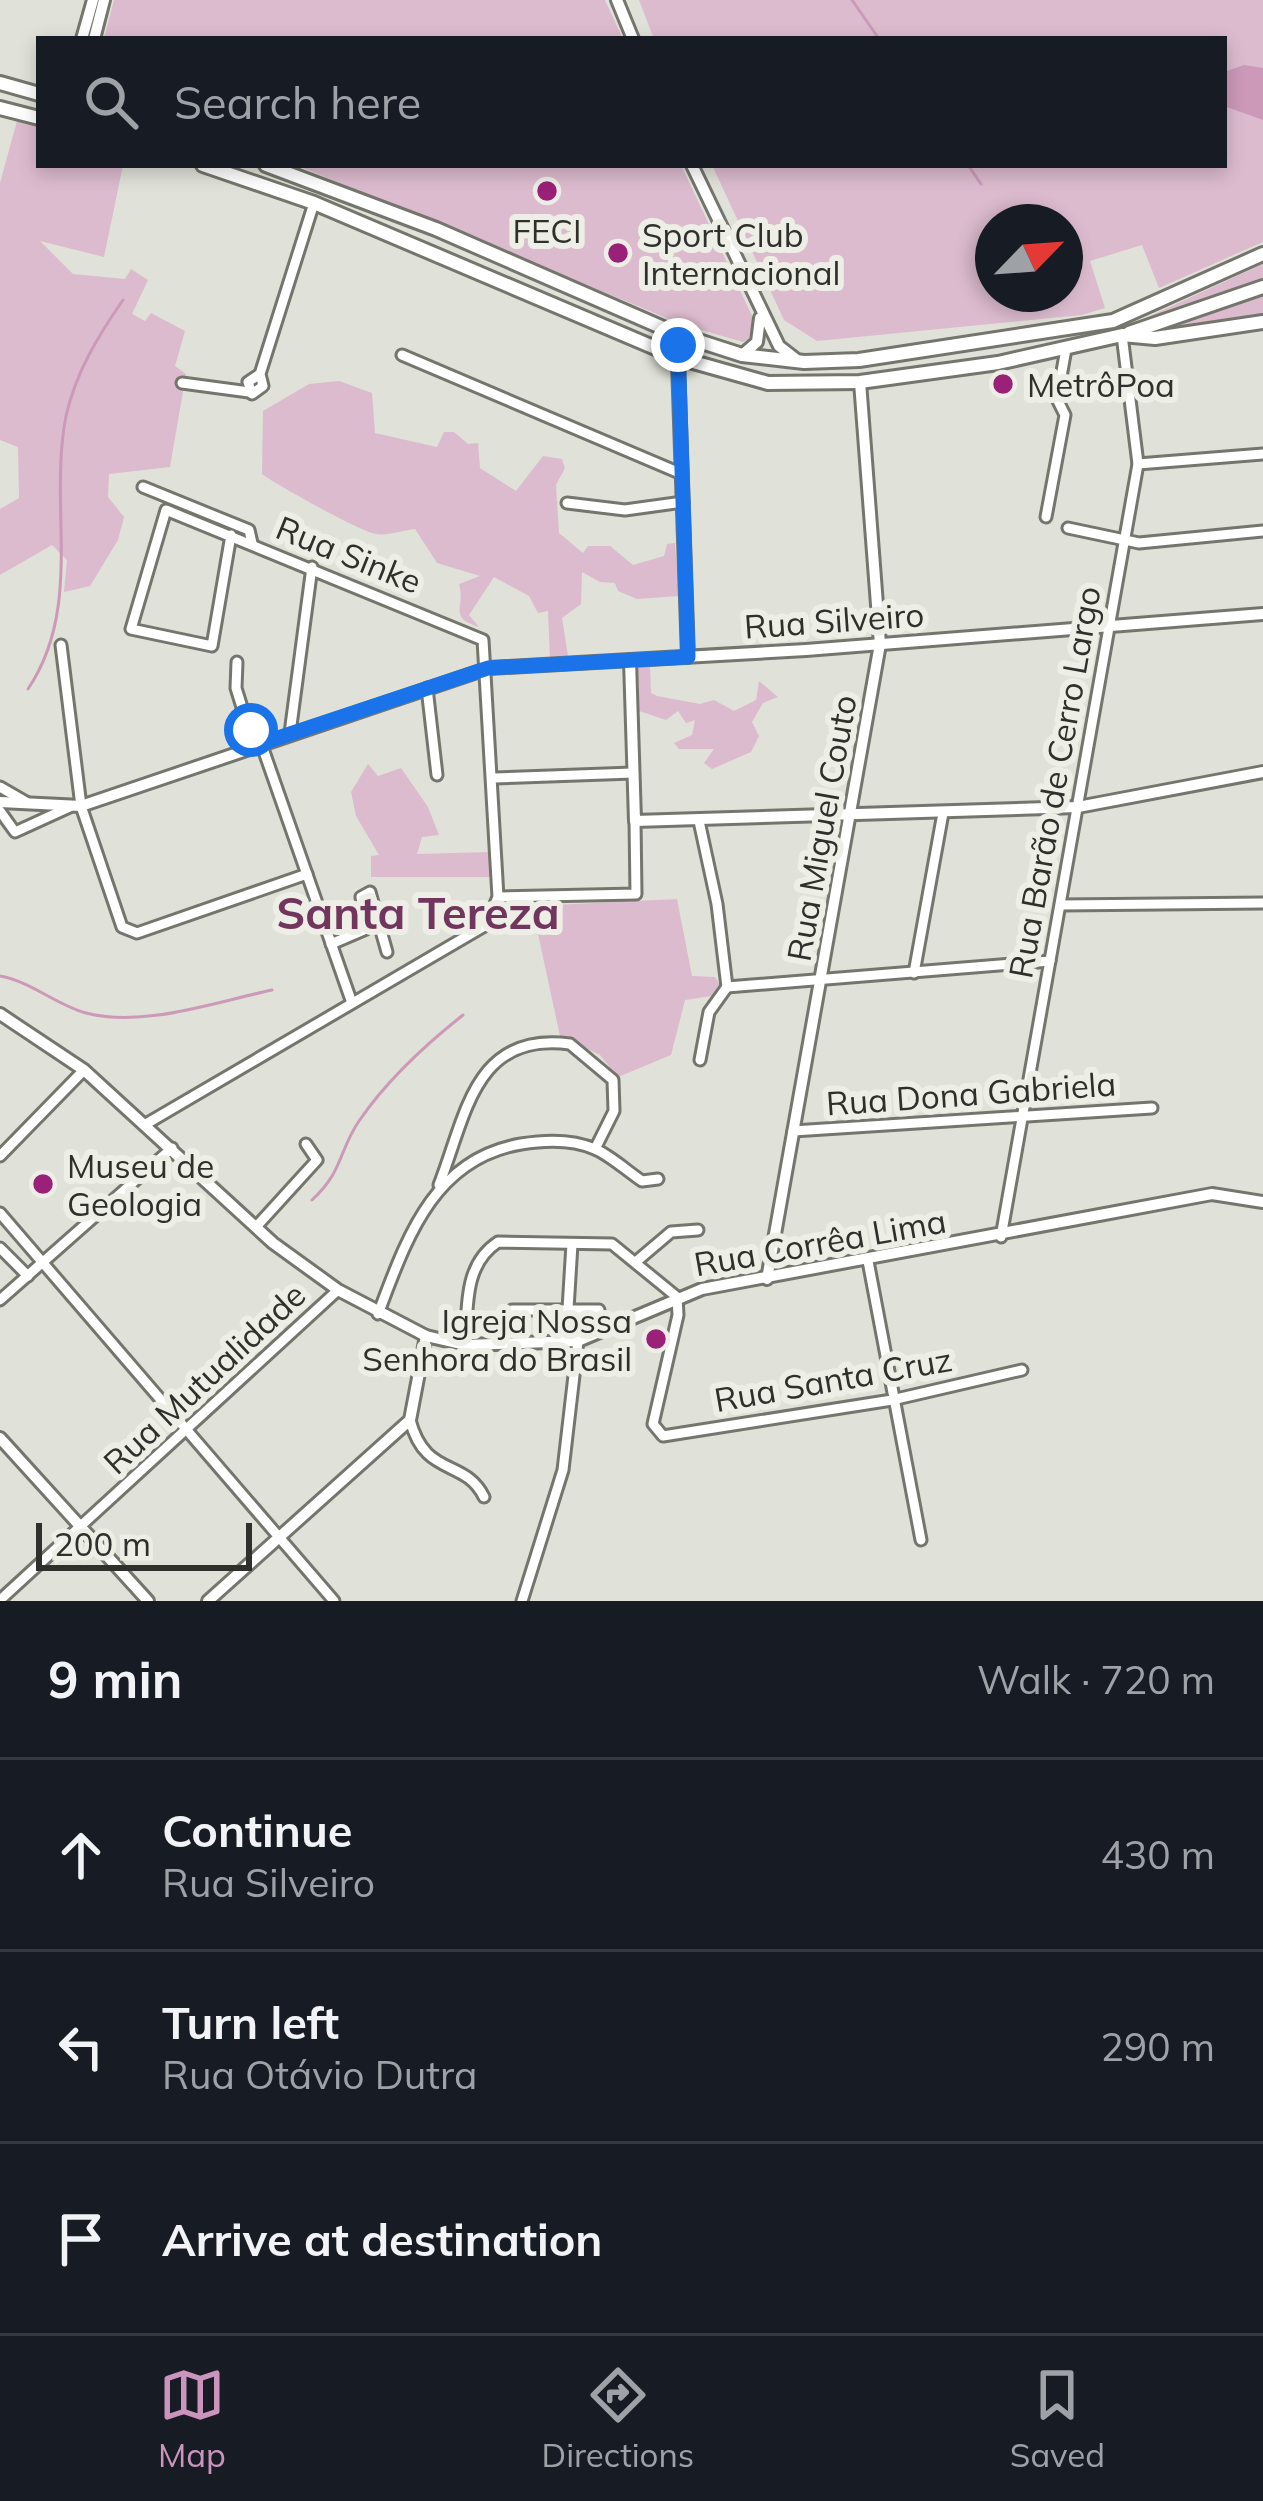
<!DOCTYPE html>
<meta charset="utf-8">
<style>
body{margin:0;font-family:Mulish,sans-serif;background:#20242c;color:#f1f3f6}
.compass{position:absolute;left:975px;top:204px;width:108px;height:108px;border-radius:50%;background:#171b24;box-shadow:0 6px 18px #0003;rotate:65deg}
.scale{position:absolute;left:36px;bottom:30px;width:216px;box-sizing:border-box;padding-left:12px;border:6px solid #2f2f2c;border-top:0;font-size:33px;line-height:42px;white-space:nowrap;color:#2f2f2c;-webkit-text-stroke:9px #edeee5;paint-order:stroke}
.stop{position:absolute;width:36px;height:36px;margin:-27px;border:9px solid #1a73e8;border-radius:50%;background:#fff}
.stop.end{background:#1a73e8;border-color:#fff;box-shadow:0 3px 12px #0008}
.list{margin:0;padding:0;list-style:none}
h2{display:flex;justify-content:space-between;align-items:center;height:156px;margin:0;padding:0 48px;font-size:51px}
h2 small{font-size:39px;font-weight:400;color:#9ea1a6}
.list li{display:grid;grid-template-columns:78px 1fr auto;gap:36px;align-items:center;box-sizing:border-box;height:192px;padding:0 48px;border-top:3px solid #363941}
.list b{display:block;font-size:45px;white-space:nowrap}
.list p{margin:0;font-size:39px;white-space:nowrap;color:#9ea1a6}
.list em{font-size:39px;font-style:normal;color:#9ea1a6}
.icon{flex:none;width:66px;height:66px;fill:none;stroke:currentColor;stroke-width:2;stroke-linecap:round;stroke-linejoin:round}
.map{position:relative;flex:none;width:1263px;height:1601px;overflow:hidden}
.search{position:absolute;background:#171b24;box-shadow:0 6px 18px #0003;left:36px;right:36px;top:36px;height:132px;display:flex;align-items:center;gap:30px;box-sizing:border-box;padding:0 42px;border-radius:0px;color:#9ea1a6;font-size:45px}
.sheet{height:732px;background:#171b24}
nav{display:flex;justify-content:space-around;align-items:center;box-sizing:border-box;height:168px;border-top:3px solid #363941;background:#171b24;font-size:33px;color:#9ea1a6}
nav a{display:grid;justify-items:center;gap:6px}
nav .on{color:#ca94bd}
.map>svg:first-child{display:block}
.green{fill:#dcbbce;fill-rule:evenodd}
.water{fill:#cd99b9}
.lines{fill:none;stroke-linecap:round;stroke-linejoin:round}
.stream{stroke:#cd99b9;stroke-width:3}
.minor-casing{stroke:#74766d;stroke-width:15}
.tertiary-casing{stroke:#74766d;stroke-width:16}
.secondary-casing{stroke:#74766d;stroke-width:18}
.minor{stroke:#fff;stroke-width:9}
.tertiary{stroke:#fff;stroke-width:10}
.secondary{stroke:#fff;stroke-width:12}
.route{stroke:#1a73e8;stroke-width:15}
.poi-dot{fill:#9a2078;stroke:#edeee5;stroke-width:4.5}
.labels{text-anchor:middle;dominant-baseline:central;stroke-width:12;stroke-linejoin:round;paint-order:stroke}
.poi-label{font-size:33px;fill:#2f2f2c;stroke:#edeee5;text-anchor:start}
.street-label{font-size:33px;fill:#2f2f2c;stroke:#edeee5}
.district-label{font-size:45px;font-weight:bold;fill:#72365e;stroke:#edeee5}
</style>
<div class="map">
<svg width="1263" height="1601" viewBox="0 0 1263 1601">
<rect width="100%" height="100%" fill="#e0e1d8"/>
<!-- green -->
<g class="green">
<polygon points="114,0 605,0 623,39 104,38"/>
<path d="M639 0H1263V242L1159 288 1142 245 1090 261 1105 308 1082 315 817 341 784 320 712 165H1224V39H654ZM993 222H1065V294H993Z"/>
<polygon points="17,121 39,126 39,165 123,165 104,257 40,241 73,274 125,279 131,269 148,280 132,314 145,321 151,313 185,331 175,366 186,374 170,467 109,474 108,497 124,517 118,540 90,586 64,592 67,560 52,545 0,575 0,509 19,498 18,447 0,440 0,183"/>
<polygon points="296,165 681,165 754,320 752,337 743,342 681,324"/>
<polygon points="1263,264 1263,317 1154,333 1148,317"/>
<path d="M339 381 372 393 375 433 437 447 444 432H454L468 444 478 443 480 468 516 491 543 456 562 459 565 468 556 485 559 533 583 553 588 546H610L633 565 664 556 667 544 675 543 679 596 637 599 618 591 615 583 600 582 582 572 581 604 562 618 568 656 550 659 548 611 538 613 529 596 494 577 469 615 479 627C447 617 466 608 459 584L480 576 437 563 415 529C404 530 387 536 376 534 359 531 277 485 262 474L263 411 309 384Z"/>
<polygon points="650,666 651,693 657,696 700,704 714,700 734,711 756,700 759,681 778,697 763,703 752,722 759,736 751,752 712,769 704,763 714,749 679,749 674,743 692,735 695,720 686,723 678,711 666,720 639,711 638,668"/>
<polygon points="368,764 378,776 401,768 428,807 439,835 422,837 417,854 491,852 491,877 371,877 371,856 379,855 356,816 351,792"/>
<polygon points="677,899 692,976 715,977 722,989 718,995 685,1000 671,1055 618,1077 600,1055 560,1036 532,906"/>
</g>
<!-- water -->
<polygon class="water" points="1244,65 1263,68 1263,120 1224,106 1224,72"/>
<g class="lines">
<!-- stream -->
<g class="stream">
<polyline points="852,0 879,39"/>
<polyline points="968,165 981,184"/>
<path d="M28 689C84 606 48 507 66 416 76 372 98 336 123 300"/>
<path d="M0 976C32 982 56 1005 86 1013 143 1028 215 1002 272 990"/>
<path d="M312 1200C344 1170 338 1152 359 1121 387 1080 425 1045 463 1015"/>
</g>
<defs>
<g id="minor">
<polyline points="402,355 682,474"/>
<polyline points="260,374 248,382 252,394 263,386 260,374 314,203"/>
<polyline points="182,383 249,392"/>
<polyline points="1138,464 1263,454"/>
<polyline points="143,487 249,530 252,543"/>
<polyline points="567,503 625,510 683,502"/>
<polyline points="1046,517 1065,415 1057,399 1066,349"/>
<polyline points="1068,528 1139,543 1263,531"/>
<polyline points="61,645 81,806 122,927 137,933 307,874"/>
<polyline points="237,662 236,688 254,746"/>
<polyline points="427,688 437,775"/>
<polyline points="290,733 312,567"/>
<polyline points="261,743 352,1003"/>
<polyline points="494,778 633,773"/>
<polyline points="0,787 26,802"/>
<polyline points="0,811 15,832 72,806"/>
<polyline points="699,821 717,904 727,987"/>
<polyline points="498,897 636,894 635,821"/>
<polyline points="1061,905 1263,903"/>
<polyline points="489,923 530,897"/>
<polyline points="331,944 366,929 361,897 370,892 387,952"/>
<polyline points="914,973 943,813"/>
<polyline points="727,987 1050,961"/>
<polyline points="700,1060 709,1012 727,987"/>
<polyline points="146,1124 486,925 498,897 483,640 166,510 131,629 212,646 231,535"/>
<polyline points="793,1131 1152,1108"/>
<polyline points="0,1156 84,1070"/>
<path d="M439 1185C466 1116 474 1031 570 1044L613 1080 614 1111 595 1149"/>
<polyline points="0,1213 334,1601"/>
<polyline points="256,1227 317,1160 306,1144"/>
<polyline points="1001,1237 1138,464 1122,335"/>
<polyline points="0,1248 28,1276"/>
<polyline points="638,1260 671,1232 698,1230"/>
<polyline points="868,1261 921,1540"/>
<polyline points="0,1300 172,1148"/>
<polyline points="568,1309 572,1244"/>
<polyline points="512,1310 599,1310"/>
<path d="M378 1314C406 1241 432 1159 521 1144 545 1140 572 1139 595 1149 611 1156 627 1171 642 1181L658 1179"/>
<path d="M465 1345C468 1308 463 1265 498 1242L612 1244 677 1297 678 1315 653 1424 663 1436 892 1400 1022 1370"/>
<path d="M410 1420C425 1478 465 1458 484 1497"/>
<polyline points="0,1600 338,1290"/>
<polyline points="522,1601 563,1470 578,1341"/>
</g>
<g id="tertiary">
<polyline points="617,0 633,39"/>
<polyline points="82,39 93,0"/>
<polyline points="94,39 104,0"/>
<polyline points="692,165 779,346 797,360"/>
<polyline points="677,334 688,657"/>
<polyline points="742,355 757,342 760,318"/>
<polyline points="630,660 635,821 1078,807 1263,772"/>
<polyline points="0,802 81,806 489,668 806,650 1263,614"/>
<polyline points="0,1014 84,1070 273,1243 338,1290 426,1336 465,1345 578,1341 702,1289 1212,1194 1263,1202"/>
<polyline points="767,1279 880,644 860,382"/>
<polyline points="0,1438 148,1601"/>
<polyline points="208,1601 410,1420 426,1336"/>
</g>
<g id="secondary">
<polyline points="0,83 39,94"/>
<polyline points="0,108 39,118"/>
<polyline points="203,165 314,203 679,358 768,383 860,382 998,363 1122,335 1155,338 1263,322"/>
<polyline points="266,165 436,229 677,334 742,355 804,362 859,360 1113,321 1263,254"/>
<polyline points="1129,333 1263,287"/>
</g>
</defs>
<!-- minor casing -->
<use href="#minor" class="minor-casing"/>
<!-- tertiary casing -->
<use href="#tertiary" class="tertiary-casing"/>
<!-- secondary casing -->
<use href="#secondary" class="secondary-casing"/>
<!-- minor -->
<use href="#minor" class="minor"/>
<!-- tertiary -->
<use href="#tertiary" class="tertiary"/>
<!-- secondary -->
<use href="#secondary" class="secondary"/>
</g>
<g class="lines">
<!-- route -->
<polyline class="route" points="251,730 254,746 488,668 688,657 678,345"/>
</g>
<!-- markers -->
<g class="poi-dot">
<circle cx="547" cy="191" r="12"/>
<circle cx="618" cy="253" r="12"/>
<circle cx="1003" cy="384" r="12"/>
<circle cx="43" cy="1184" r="12"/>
<circle cx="656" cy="1339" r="12"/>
</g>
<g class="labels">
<!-- poi labels -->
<g class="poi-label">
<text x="547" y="230" text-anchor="middle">FECI</text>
<text x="642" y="234">Sport Club<tspan x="642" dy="38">Internacional</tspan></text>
<text x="1027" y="384">MetrôPoa</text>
<text x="67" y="1165">Museu de<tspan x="67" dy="38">Geologia</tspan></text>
<text x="632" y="1320" text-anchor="end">Igreja Nossa<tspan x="632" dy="38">Senhora do Brasil</tspan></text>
</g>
<!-- street labels -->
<g class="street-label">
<text transform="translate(349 554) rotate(22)">Rua Sinke</text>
<text transform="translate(834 620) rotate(-4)">Rua Silveiro</text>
<text transform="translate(1054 782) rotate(-80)">Rua Barão de Cerro Largo</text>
<text transform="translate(821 828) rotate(-80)">Rua Miguel Couto</text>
<text transform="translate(971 1093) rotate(-4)">Rua Dona Gabriela</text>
<text transform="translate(820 1242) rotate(-10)">Rua Corrêa Lima</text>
<text transform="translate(204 1378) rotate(-43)">Rua Mutualidade</text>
<text transform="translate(833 1379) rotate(-10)">Rua Santa Cruz</text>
</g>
<!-- district labels -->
<g class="district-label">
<text x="418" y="912">Santa Tereza</text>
</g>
</g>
</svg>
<svg class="compass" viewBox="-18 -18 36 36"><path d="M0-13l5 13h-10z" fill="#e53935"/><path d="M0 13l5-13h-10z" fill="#9ea1a6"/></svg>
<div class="scale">200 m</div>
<div class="stop" style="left:251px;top:730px"></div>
<div class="stop end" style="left:678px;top:345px"></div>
<div class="search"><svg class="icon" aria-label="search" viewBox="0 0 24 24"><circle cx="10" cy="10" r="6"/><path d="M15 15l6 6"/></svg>Search here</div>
</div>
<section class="sheet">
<h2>9 min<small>Walk · 720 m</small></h2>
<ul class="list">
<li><svg class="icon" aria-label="ahead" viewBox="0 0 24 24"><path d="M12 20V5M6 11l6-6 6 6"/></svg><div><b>Continue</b><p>Rua Silveiro</p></div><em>430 m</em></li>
<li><svg class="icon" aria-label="left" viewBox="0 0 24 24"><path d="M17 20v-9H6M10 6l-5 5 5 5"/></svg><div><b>Turn left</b><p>Rua Otávio Dutra</p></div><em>290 m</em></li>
<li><svg class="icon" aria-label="arrive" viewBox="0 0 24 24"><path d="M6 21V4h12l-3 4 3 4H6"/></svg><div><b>Arrive at destination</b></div></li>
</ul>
</section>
<nav>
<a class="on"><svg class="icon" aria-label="map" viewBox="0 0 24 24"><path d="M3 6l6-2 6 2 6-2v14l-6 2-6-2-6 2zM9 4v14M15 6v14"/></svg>Map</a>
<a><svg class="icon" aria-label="directions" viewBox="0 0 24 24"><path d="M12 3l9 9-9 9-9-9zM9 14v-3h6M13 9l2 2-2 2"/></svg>Directions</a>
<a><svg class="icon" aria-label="saved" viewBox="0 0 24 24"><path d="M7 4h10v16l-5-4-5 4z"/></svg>Saved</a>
</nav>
